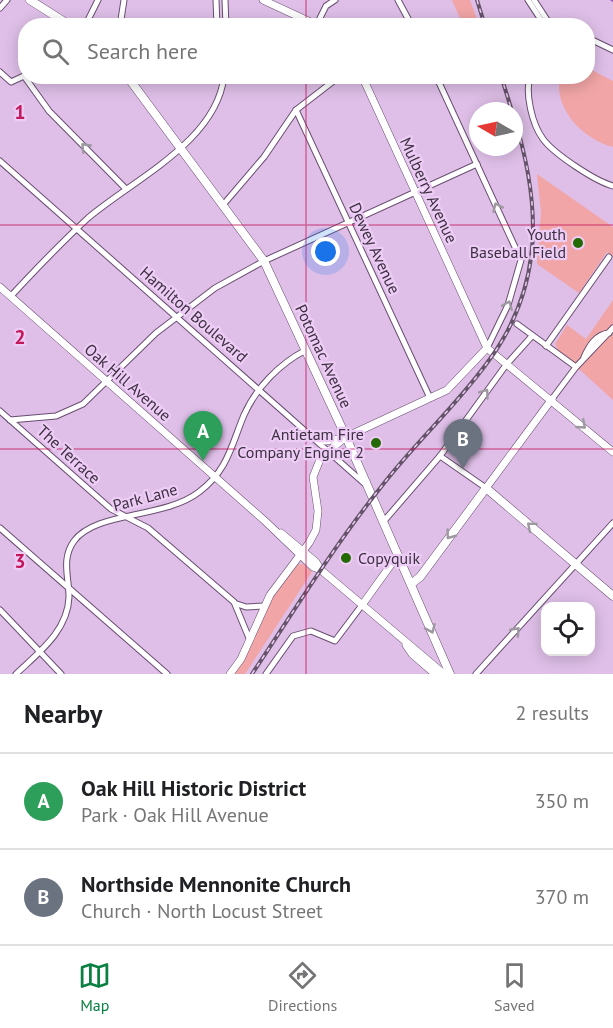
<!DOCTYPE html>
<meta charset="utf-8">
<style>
body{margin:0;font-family:"PT Sans",sans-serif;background:#f2f2f2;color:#202124}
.controls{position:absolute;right:18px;bottom:18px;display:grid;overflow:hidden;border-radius:12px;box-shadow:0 3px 15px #0003}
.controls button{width:54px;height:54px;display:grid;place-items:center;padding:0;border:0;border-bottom:2px solid #e0e0e0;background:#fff;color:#202124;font:30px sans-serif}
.compass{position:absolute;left:469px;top:102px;width:54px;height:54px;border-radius:50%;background:#fff;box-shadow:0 3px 15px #0003;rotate:279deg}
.you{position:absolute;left:326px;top:252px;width:21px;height:21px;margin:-15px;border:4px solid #fff;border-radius:50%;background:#1a73e8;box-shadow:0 0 0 9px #1a73e833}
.badge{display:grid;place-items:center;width:39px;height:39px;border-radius:50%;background:#0b8043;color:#fff;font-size:20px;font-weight:700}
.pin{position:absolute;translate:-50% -50px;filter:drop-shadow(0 2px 3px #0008)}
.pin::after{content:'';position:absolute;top:32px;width:21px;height:18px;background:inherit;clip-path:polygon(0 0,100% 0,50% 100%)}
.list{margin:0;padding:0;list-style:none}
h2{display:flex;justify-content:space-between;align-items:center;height:78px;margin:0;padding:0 24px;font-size:26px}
h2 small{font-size:20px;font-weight:400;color:#757577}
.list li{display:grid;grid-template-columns:39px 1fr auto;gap:18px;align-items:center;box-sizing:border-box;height:96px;padding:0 24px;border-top:2px solid #e0e0e0}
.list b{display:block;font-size:22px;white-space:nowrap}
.list p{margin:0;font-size:20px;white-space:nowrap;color:#757577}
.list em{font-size:20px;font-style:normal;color:#757577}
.icon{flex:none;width:33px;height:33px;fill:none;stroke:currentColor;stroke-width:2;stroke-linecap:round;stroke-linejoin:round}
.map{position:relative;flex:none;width:613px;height:674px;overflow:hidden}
.search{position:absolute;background:#fff;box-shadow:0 3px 15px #0003;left:18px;right:18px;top:18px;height:66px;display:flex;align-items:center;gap:15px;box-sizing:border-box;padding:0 21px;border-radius:24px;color:#757577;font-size:22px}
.sheet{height:270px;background:#fff}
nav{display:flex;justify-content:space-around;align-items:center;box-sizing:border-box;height:84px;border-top:2px solid #e0e0e0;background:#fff;font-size:16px;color:#757577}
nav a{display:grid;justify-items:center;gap:3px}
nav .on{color:#0b8043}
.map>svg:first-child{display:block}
.green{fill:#f1a5a6}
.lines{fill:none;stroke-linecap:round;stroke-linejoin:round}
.stream{stroke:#a155b5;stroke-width:1.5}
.minor-casing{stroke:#694e71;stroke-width:7}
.tertiary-casing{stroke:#694e71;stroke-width:8}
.secondary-casing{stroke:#694e71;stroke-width:9}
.minor{stroke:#fff;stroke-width:5}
.tertiary{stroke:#fff;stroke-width:7}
.secondary{stroke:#fff;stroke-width:8}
.rail-casing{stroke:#645369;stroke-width:4}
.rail{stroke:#edccf5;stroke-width:1.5;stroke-dasharray:4.5;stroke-linecap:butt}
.oneway{stroke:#9e98a0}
.grid{fill:none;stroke:#c2185b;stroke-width:1.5;stroke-opacity:0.55}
.poi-dot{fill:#246a02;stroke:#edccf5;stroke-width:2}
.labels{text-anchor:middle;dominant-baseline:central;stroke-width:4.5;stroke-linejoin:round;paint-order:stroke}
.street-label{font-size:16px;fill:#3d3041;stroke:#edccf5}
.poi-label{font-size:16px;fill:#3d3041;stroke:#edccf5;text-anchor:end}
.grid-label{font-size:20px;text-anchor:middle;font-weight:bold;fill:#c2185b;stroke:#edccf5;stroke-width:4.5;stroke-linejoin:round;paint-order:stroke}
</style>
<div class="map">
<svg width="613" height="674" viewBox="0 0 613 674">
<rect width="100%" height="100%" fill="#dfbfe8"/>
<!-- green -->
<g class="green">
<polygon points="452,0 470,0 479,25 463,25"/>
<path d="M588 68 613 81V147C584 140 553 109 560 77L588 76Z"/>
<polygon points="537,174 613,227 613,256 607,252 579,293 537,264 541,213"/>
<polygon points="613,300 613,400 558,350 555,344 567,325 586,339"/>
<polygon points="303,564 312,572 245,674 235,674 270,601 295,565"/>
</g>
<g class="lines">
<!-- stream -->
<polyline class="stream" points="611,0 613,1"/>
<defs>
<g id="minor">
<polyline points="216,0 217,26"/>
<polyline points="225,0 226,26"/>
<polyline points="398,0 412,26"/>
<polyline points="528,0 545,26"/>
<polyline points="534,0 551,26"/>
<polyline points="0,8 7,0"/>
<polyline points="317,24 326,6 335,0"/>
<polyline points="85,26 98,0"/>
<polyline points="120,26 124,0"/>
<polyline points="588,38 613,50"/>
<polyline points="0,72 11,82 26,75"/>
<polyline points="24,76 49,111 126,189"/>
<polyline points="436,76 521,260 508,305 487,348"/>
<path d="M530 76C525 94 532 124 543 139 554 154 595 181 613 186"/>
<polyline points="296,110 430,398"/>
<polyline points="0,161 365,484"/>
<polyline points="223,205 264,157 296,110 340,76"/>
<path d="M11 296C36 269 61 243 88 218 134 179 217 141 224 76"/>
<polyline points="517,324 576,367"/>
<polyline points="546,346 609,257"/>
<path d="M584 357C589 346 596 334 609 333"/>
<polyline points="552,399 576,367 613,328"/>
<polyline points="0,411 111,509 148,528 234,602 249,638"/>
<polyline points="10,420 56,416 83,404 156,333 215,288 264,261 477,164"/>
<polyline points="440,456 486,488"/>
<polyline points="384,521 440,456 506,365 532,336"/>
<polyline points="0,528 167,674"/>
<polyline points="237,604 246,607 264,606"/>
<polyline points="0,610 61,674"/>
<path d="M16 674C38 653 68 631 69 597 69 577 61 559 74 541 96 511 164 519 199 492 228 470 231 446 244 415 256 388 279 364 306 350"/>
<polyline points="266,674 293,636 311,631 335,641 362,605"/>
<polyline points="476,674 613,523"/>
</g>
<g id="tertiary">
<polyline points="263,0 319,26"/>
<polyline points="362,76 487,348 613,452"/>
<polyline points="0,287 265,521 313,567 321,570 444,674"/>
<polyline points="316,439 326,441 338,439"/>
<polyline points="486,488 552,399"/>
<polyline points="281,533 316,562 321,570"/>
<polyline points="362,605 398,555"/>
<polyline points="406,645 412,654 435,674"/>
<polyline points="230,674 241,659 270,595 309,543 316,530 318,511 313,477 321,457 346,437 447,390 487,348"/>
</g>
<g id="secondary">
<polyline points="30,0 71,26"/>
<polyline points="127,76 264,261 346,437 450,674"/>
<polyline points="411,584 420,577 486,488 613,596"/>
</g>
</defs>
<!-- minor casing -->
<use href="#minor" class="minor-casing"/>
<!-- tertiary casing -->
<use href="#tertiary" class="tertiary-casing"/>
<!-- secondary casing -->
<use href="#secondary" class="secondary-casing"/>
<!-- minor -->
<use href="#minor" class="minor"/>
<!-- tertiary -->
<use href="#tertiary" class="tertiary"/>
<!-- secondary -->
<use href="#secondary" class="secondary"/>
<defs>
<g id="rail">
<polyline points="477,0 485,26"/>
<polyline points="501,76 512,111"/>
<path d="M252 674C294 611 334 546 381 487 414 444 455 407 487 363 545 286 541 204 514 117"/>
</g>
</defs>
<!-- rail casing -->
<use href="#rail" class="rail-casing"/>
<!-- rail -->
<use href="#rail" class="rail"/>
</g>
<!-- one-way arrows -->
<defs><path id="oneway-chevron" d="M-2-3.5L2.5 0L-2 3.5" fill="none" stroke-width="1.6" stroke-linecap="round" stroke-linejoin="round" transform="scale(1.5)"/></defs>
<g class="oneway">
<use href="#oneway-chevron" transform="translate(85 147) rotate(-134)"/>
<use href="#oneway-chevron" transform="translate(497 207) rotate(-115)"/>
<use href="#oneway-chevron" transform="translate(508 305) rotate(-68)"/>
<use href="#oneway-chevron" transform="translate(485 393) rotate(-54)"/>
<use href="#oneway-chevron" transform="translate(582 425) rotate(41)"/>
<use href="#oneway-chevron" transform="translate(531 526) rotate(-140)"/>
<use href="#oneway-chevron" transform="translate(450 535) rotate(127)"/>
<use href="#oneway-chevron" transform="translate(431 629) rotate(66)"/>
<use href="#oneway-chevron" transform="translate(516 631) rotate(-48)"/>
</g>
<!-- grid -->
<path class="grid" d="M306 0V26M306 76V674M0 225H613M0 449H613"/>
<!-- markers -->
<g class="poi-dot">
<circle cx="578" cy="243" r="6"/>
<circle cx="376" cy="443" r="6"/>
<circle cx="346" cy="558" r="6"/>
</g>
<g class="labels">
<!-- street labels -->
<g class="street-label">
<text transform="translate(429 190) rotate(65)">Mulberry Avenue</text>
<text transform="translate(375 248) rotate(65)">Dewey Avenue</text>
<text transform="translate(194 314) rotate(41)">Hamilton Boulevard</text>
<text transform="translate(324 356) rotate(65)">Potomac Avenue</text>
<text transform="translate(128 382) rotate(41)">Oak Hill Avenue</text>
<text transform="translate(69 454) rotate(42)">The Terrace</text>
<text transform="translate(145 497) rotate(-15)">Park Lane</text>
</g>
<!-- poi labels -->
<g class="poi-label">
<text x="566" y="234">Youth<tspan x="566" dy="18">Baseball Field</tspan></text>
<text x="364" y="434">Antietam Fire<tspan x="364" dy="18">Company Engine 2</tspan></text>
<text x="358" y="558" text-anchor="start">Copyquik</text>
</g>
</g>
<g class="grid-label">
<text x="20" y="119">1</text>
<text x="20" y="344">2</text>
<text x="20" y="568">3</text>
</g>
</svg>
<div class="controls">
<button><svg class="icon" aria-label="locate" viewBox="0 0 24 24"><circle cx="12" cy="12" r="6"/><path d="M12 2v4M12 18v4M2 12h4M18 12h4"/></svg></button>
</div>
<svg class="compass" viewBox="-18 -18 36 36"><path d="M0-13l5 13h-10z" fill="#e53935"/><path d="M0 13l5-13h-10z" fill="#757577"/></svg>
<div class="you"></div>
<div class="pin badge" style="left:203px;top:461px;background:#2e9e5b">A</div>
<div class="pin badge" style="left:463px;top:469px;background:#6b7280">B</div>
<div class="search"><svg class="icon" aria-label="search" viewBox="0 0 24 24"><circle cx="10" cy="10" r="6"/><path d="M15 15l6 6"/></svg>Search here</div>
</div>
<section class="sheet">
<h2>Nearby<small>2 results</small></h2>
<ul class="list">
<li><span class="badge" style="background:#2e9e5b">A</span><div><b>Oak Hill Historic District</b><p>Park · Oak Hill Avenue</p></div><em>350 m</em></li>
<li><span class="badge" style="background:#6b7280">B</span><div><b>Northside Mennonite Church</b><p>Church · North Locust Street</p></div><em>370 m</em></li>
</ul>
</section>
<nav>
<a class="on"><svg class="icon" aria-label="map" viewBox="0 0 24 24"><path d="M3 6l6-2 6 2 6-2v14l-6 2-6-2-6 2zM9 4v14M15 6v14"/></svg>Map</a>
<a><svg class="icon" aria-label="directions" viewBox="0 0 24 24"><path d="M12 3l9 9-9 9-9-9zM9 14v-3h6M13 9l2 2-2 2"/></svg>Directions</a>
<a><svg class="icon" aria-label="saved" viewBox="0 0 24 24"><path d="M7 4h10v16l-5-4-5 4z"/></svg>Saved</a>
</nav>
